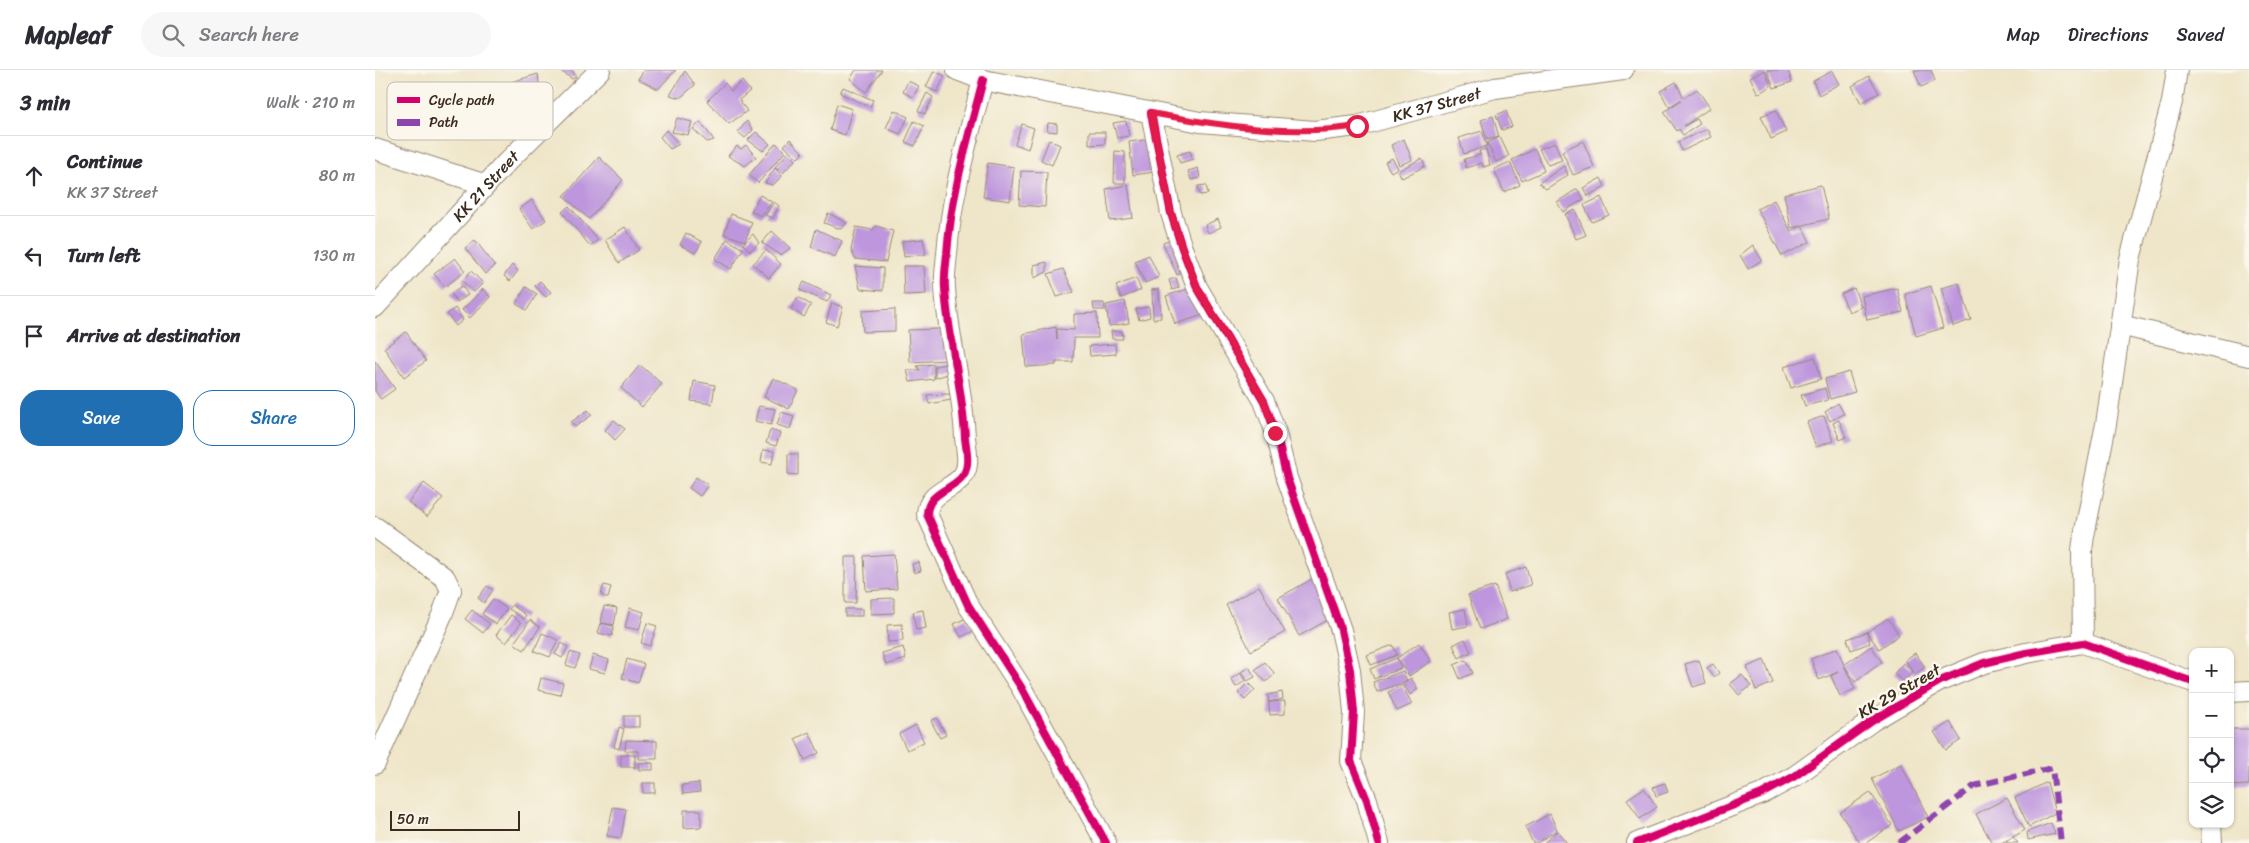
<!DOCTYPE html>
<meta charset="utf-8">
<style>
body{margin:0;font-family:Sriracha,sans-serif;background:#f7f7f7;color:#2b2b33}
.controls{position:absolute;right:15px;bottom:15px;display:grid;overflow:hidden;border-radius:10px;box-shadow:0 1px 4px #0004}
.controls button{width:45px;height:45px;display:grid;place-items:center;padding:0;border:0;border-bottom:1px solid #e1e1e2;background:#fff;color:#2b2b33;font:25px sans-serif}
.scale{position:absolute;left:15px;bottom:12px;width:130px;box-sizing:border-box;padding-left:5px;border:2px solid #3b2a1e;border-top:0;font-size:14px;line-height:18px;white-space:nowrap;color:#3b2a1e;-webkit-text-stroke:4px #fbf7ec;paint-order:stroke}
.stop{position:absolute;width:15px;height:15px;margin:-11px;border:4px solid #e11d48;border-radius:50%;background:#fff}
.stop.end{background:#e11d48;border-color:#fff;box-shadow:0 1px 5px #0008}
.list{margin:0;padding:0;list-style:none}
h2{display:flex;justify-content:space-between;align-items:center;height:65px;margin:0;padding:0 20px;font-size:21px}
h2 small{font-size:16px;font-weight:400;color:#7c7c81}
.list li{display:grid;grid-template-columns:32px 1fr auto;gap:15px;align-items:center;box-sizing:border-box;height:80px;padding:0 20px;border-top:1px solid #e1e1e2}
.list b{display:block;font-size:19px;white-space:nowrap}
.list p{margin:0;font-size:16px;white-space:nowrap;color:#7c7c81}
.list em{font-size:16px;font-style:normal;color:#7c7c81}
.actions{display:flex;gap:10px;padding:15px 20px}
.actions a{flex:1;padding:11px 0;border:1px solid #1f6fb2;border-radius:20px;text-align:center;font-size:18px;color:#1f6fb2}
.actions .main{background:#1f6fb2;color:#fff}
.icon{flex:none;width:28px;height:28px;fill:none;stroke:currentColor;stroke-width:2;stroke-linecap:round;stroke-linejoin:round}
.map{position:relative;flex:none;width:1874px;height:773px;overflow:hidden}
header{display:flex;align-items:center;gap:30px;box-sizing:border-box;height:70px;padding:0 25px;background:#fff;border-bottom:1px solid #e1e1e2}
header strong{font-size:24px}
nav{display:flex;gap:28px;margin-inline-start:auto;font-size:18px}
.search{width:350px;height:45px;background:#f7f7f7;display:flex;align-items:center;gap:12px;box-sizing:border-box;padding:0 18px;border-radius:28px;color:#7c7c81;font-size:19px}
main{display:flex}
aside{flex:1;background:#fff}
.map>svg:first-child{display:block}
.building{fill:#bd96dd}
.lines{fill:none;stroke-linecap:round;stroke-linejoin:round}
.street-casing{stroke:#958874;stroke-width:22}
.street{stroke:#fff;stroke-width:20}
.quiet{stroke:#8e44ad;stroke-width:6;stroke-dasharray:12 6;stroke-linecap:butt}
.cycleway-casing{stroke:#fbf7ec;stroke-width:11}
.cycleway{stroke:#d6006c;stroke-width:8}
.route{stroke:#e11d48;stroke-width:6}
.labels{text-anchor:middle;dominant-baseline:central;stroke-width:5;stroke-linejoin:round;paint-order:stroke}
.street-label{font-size:16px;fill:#3b2a1e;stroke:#fbf7ec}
.key{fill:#fbf7ec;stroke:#c1baae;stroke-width:1}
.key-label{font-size:14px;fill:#3b2a1e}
</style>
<header>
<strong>Mapleaf</strong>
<div class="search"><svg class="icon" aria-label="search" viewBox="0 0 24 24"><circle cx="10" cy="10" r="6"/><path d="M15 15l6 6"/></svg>Search here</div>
<nav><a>Map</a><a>Directions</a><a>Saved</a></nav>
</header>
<main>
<aside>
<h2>3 min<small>Walk · 210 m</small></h2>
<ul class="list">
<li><svg class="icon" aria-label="ahead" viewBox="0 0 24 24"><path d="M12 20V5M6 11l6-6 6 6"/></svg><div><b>Continue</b><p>KK 37 Street</p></div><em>80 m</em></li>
<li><svg class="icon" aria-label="left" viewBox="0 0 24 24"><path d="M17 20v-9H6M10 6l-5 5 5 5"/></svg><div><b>Turn left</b></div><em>130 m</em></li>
<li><svg class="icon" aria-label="arrive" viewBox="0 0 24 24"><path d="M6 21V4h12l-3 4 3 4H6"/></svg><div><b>Arrive at destination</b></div></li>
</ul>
<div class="actions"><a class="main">Save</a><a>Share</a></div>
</aside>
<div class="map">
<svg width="1874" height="773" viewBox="0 0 1874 773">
<rect width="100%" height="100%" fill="#fbf7ec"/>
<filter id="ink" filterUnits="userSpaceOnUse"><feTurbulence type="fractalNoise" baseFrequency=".02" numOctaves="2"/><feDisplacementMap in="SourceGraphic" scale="10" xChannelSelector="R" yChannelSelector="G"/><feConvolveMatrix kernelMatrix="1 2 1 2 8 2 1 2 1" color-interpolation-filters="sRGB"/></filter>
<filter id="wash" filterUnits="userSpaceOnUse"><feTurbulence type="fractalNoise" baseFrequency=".0096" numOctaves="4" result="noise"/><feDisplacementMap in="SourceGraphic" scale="20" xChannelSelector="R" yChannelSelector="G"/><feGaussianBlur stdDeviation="1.12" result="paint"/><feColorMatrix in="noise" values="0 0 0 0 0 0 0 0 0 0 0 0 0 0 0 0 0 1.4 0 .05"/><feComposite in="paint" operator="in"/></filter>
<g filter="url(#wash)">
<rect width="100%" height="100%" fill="#efe6c9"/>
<g id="blocks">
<!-- building -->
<g class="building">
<polygon points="187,0 197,0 201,7 197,9 186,1"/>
<polygon points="269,0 301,0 283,19 263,9"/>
<polygon points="481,0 507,0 491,22 475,9"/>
<polygon points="1390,0 1396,16 1383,24 1375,7"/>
<polygon points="1392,0 1413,0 1417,12 1399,18"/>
<polygon points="1539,0 1556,0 1560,11 1546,17"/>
<polygon points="310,1 320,15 305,28 295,25"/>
<polygon points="559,1 570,6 562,22 551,17"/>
<polygon points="1457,1 1464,14 1444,25 1438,11"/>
<polygon points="163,4 165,21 141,31 136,12"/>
<polygon points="1494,6 1504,23 1486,33 1477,16"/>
<polygon points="367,11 375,21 364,30 372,41 354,54 332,31 350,13 356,21"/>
<polygon points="533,11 544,16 538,27 528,22"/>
<polygon points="1301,12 1309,28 1322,19 1335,38 1309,56 1322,49 1325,54 1308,65 1304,59 1302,61 1289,42 1306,30 1294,37 1285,21"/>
<polygon points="468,17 498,30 495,37 465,23"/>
<polygon points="552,23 558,27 550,44 543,41"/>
<polygon points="462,34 477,39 470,65 455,60"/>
<polygon points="519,40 533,47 525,64 511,58"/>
<polygon points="1401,40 1411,62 1396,69 1386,46"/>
<polygon points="1131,41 1137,57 1127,60 1121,45"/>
<polygon points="1118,46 1124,67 1112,70 1106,50"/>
<polygon points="302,48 317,52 313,65 297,62"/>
<polygon points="372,51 378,60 370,68 363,62"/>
<polygon points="539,51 549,56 540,76 530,72"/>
<polygon points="751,51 754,66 742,68 738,53"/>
<polygon points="325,52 339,70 332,72 318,59"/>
<polygon points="673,53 682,54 682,62 672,61"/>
<polygon points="647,54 659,58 653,79 640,74"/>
<polygon points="1332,59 1336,67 1307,81 1303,72"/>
<polygon points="291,60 304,74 295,79 285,67"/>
<polygon points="1107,61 1112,76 1089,84 1084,68"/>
<polygon points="381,62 395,74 388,81 373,70"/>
<polygon points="714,62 730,62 730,74 714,75"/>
<polygon points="1125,67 1134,86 1121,92 1112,73"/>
<polygon points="415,69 428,83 423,88 409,76"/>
<polygon points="776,69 780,102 758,105 754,72"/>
<polygon points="1029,69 1037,90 1024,95 1016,75"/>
<polygon points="674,70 685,75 677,95 666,90"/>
<polygon points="1208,71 1219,97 1198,105 1187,81"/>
<polygon points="401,73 410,82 383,113 374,105"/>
<polygon points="1180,73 1187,90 1173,95 1164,79"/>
<polygon points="371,75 381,87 370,96 353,86 362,76 366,79"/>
<polygon points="1111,79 1115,95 1108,97 1107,93 1091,98 1089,89 1105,85 1104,81"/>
<polygon points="1160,79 1169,101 1147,111 1137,90"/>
<polygon points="740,81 750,82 750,113 739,113"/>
<polygon points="815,81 818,89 805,93 802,85"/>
<polygon points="413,83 420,90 408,103 400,97"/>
<polygon points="224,87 248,110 214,149 189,126"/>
<polygon points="1017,88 1023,98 1016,102 1010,92"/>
<polygon points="1047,88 1050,96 1027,108 1023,101"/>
<polygon points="1135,92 1145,115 1129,122 1119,99"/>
<polygon points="613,93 639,97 635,131 608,127"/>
<polygon points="1189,96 1193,105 1171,119 1164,113"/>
<polygon points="400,98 407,106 398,115 390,113"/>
<polygon points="823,98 825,108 816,110 813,101"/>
<polygon points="646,101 672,102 670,137 644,135"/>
<polygon points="1226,108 1230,116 1213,126 1208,118"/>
<polygon points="753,115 758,148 735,151 731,119"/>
<polygon points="831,115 833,124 825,125 823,116"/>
<polygon points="1446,115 1454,149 1416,158 1409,124"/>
<polygon points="1202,119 1209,129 1188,142 1182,132"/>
<polygon points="385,125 397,132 386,146 376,141"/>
<polygon points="1226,127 1234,145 1217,152 1209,135"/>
<polygon points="157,130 171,150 158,159 144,139"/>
<polygon points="1399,130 1416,161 1427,156 1435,172 1407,186 1382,139"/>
<polygon points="399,132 404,136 398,148 390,145"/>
<polygon points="194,136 223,170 215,176 187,142"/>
<polygon points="1200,140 1211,165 1201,169 1190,144"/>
<polygon points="453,143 472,153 466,159 449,153"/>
<polygon points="356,144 377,152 370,171 349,164"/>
<polygon points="843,149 846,157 833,163 830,155"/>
<polygon points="501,156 518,161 511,192 480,189 476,180 481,157 498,160"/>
<polygon points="250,157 264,180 244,193 230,170"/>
<polygon points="441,159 467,171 460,187 436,177"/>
<polygon points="397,161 415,178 406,185 387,173"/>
<polygon points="311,163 327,172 320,183 305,175"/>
<polygon points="378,164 384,173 375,181 368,174"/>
<polygon points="801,168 815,199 802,205 788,173"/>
<polygon points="352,169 368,179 356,199 340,189"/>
<polygon points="548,169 551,184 529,187 527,171"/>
<polygon points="100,170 120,196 110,204 90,178"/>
<polygon points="1378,175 1387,190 1373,199 1365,185"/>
<polygon points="391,180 406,194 394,208 378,194"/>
<polygon points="774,185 784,207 770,213 760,191"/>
<polygon points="80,188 90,201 70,217 59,204"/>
<polygon points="672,192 672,202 659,208 659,195"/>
<polygon points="137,195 143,201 135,211 129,206"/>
<polygon points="480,196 508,198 508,221 485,219"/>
<polygon points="528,196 549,196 551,224 529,225"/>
<polygon points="688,199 699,222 682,227 673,204"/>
<polygon points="96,201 108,213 99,222 87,211"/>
<polygon points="761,208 766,220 746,228 741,216"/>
<polygon points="801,208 804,218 797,220 794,210"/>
<polygon points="165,211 176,222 171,227 160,216"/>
<polygon points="429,212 456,225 452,232 425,220"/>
<polygon points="1584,213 1596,250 1578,256 1566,218"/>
<polygon points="87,216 93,225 82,232 76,223"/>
<polygon points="1556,216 1568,258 1541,266 1530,224"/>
<polygon points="151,217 162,224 152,240 141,234"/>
<polygon points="819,217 828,245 800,254 791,226"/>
<polygon points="1479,218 1486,237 1474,242 1466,224"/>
<polygon points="1522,218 1528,242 1492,250 1487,226"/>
<polygon points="108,219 115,227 95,248 87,240"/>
<polygon points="784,219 786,248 778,249 777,220"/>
<polygon points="423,227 436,235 429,247 416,239"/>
<polygon points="750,231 754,253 734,256 731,235"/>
<polygon points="457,233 468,237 462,256 451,252"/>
<polygon points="718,233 729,233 730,240 719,240"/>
<polygon points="774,237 775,247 764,250 761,239"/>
<polygon points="80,238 88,250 81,256 72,244"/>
<polygon points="520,239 520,261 488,262 487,241"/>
<polygon points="722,243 723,268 699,268 698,292 681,292 681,295 651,297 648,264 681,257 682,270 682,259 699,260 699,244"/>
<polygon points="564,259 571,266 574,290 535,292 533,260"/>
<polygon points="736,261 747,261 748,269 737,269"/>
<polygon points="31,262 51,291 29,307 9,278"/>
<polygon points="740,274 741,284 715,286 714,276"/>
<polygon points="1440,287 1446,309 1416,318 1409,297"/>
<polygon points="0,291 20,319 6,329 0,321"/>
<polygon points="579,293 579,302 560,308 560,296"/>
<polygon points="559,294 559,309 535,312 532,300 545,300 542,296"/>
<polygon points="265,295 287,314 267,337 246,318"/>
<polygon points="1474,302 1480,322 1455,329 1450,309"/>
<polygon points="398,308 423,320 414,339 389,327"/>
<polygon points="319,311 340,315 337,334 316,331"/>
<polygon points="1450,318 1453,330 1430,336 1426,325"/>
<polygon points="575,324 576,330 554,334 552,325"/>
<polygon points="1463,333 1469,344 1455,351 1450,342"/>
<polygon points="384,336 400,339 396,355 380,351"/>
<polygon points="213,340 217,345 200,357 196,352"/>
<polygon points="406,342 419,346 415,359 402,355"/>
<polygon points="1449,346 1458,371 1441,377 1432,352"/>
<polygon points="239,350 250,359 240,370 230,360"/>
<polygon points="1464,350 1471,367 1465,370 1458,353"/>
<polygon points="395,360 405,363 401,376 391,373"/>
<polygon points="388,380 399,381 397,394 386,392"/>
<polygon points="413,384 423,384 423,405 413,404"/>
<polygon points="321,407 333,415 325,426 314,418"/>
<polygon points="49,413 68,428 52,447 33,432"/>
<polygon points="519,484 522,519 491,521 489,486"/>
<polygon points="470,487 482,487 481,533 470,533"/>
<polygon points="544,492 546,501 539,503 537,494"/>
<polygon points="1151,497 1156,515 1135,522 1130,504"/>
<polygon points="939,508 960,546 924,566 903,528"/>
<polygon points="229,515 236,517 233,528 226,525"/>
<polygon points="112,516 118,520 109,533 103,528"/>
<polygon points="884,516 910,562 876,581 851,535"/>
<polygon points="1120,516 1132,549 1105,559 1093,525"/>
<polygon points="519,528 519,543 496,544 496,529"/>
<polygon points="118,529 132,539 121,554 107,544"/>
<polygon points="137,535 151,545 149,549 134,539"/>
<polygon points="229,536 242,538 239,555 226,553"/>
<polygon points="255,538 269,542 264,560 250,557"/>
<rect x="470" y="539" width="17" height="7"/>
<polygon points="1090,539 1093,556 1077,559 1074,542"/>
<polygon points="97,540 115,554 108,563 90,549"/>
<polygon points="548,540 551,558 541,560 538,542"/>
<polygon points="136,545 146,553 131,573 121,565"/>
<polygon points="591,548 598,561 586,567 579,554"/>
<polygon points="1513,548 1524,565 1504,579 1492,562"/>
<polygon points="155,550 165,557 149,580 139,573"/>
<polygon points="226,553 239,556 237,566 223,563"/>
<polygon points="272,553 282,556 275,576 266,573"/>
<polygon points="527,554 528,571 513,572 512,555"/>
<polygon points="1492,562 1495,573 1476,580 1472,569"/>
<polygon points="167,563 183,570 175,587 159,581"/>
<polygon points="1090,569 1096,582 1084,588 1078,575"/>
<polygon points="187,573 193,577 187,588 180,584"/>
<polygon points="1044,573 1056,591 1034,606 1022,588 1026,598 999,609 995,599 1022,588"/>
<polygon points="1018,575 1022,585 996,595 992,585"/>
<polygon points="1496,576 1507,592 1480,612 1469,595 1480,619 1465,626 1456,606 1463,602 1444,610 1436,589 1462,578 1469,595"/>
<polygon points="528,577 531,589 511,595 507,583"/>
<polygon points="195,582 205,585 200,598 191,595"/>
<polygon points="1540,583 1550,597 1540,604 1530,590"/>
<polygon points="218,585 234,590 230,603 214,599"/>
<polygon points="252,589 269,594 263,613 247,608"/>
<polygon points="1091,590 1098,603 1085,609 1079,595"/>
<polygon points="1324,590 1331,613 1318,617 1310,594"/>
<polygon points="1389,590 1398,613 1381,620 1372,597"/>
<polygon points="890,592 900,604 891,612 880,600"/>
<polygon points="1528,593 1538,601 1529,612 1519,604"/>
<polygon points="1338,594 1344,603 1339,607 1332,598"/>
<polygon points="874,597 880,607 872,611 866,602"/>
<polygon points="1028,601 1032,611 1002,622 998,612"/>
<polygon points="865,603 870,611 861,617 856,609"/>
<polygon points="1367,605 1376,616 1364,625 1355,614"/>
<polygon points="166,608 188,613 185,625 163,620"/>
<polygon points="1036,608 1043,619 1035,625 1028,613"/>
<polygon points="873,613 880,620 870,630 863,623"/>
<polygon points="1027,615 1037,634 1022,641 1013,622"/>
<polygon points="907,622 908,629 894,632 910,631 910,644 895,645 893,625"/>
<rect x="249" y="646" width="15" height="11"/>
<polygon points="562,648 571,665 565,668 556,651"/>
<polygon points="1575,652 1586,670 1571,680 1559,662"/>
<polygon points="541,655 549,672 532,680 524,664"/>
<polygon points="244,657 249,659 244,679 239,677"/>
<polygon points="1855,659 1874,659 1874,715 1855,716"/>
<polygon points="434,662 444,683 430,690 420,669"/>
<polygon points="251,670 282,671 282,689 263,689 263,681 250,681"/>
<rect x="246" y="685" width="14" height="12"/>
<polygon points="263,693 278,693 278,700 264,700"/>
<polygon points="1526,694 1553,747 1524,761 1497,709"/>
<polygon points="1672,712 1680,743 1654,757 1640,728"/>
<rect x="268" y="713" width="12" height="10"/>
<polygon points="324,713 325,722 308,724 307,715"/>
<polygon points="1290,713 1293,722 1281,726 1278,717"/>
<polygon points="1269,718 1282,737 1265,749 1252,729"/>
<polygon points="1495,722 1517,755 1491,773 1485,773 1465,743"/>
<polygon points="1632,728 1650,760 1638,767 1643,773 1630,773 1638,767 1626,773 1617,773 1601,744"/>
<polygon points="238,737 251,739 246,768 232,766"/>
<polygon points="309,740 326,740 326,757 309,758"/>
<polygon points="1175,744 1182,760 1162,773 1158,773 1150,757"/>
<polygon points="1676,753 1680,764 1653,770 1652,762"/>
<polygon points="1182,761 1192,773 1169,773"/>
</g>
</g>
</g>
<g filter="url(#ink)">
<use href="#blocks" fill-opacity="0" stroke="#958874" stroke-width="1"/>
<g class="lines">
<defs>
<g id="street">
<path id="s1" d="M582 0 608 10 825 52 940 61 982 56 1120 18 1248 0"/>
<path d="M608 10C593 68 576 125 572 184 571 195 569 207 570 218 573 269 588 317 590 368 591 376 593 386 592 394 590 420 553 417 552 444L593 535 646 617 731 773"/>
<polyline points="776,43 796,143 807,178 822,217 889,331 901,363 912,408 966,560 975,600 979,642 976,691 992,730 1004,773"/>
<polyline points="0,79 111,115"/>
<path id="s2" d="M0 237 131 93 225 0"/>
<polyline points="1745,255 1874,286"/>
<polyline points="0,457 70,508 76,520 67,545 0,694"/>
<polyline points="1708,573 1707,480 1709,466 1731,354 1755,189 1797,32 1802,0"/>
<polyline points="1855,622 1874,621"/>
<polyline points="1836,754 1837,773"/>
<polyline points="1262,773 1387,724 1420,706 1497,651 1565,611 1609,593 1651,583 1708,573 1818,612"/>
</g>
</defs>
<!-- street casing -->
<use href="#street" class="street-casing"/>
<!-- street -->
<use href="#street" class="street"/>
<!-- quiet -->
<polyline class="quiet" points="1524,773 1599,716 1677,698 1686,773"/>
<defs>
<g id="cycleway">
<path d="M608 10C593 68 576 125 572 184 571 195 569 207 570 218 573 269 588 317 590 368 591 376 593 386 592 394 590 420 553 417 552 444L593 535 646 617 731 773"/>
<polyline points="776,43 796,143 807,178 822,217 889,331 901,363 912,408 966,560 975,600 979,642 976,691 992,730 1004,773"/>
<polyline points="1262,773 1387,724 1420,706 1497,651 1565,611 1609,593 1651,583 1708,573 1818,612"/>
</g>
</defs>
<!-- cycleway casing -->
<use href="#cycleway" class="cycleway-casing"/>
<!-- cycleway -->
<use href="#cycleway" class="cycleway"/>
</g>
</g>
<g class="lines" filter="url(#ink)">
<!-- route -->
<path class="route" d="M900 363 889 331 822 217 807 178 796 143 776 43C841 55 916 67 982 56"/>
</g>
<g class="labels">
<!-- street labels -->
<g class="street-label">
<text stroke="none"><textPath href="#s1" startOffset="489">KK 37 Street</textPath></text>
<text stroke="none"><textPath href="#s2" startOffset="164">KK 21 Street</textPath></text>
<text transform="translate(1524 621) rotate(-30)">KK 29 Street</text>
</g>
</g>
<!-- legend -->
<rect x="12" y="12" width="166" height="58" rx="8" class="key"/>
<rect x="22" y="27" width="23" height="6" fill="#d6006c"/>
<rect x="22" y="49" width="23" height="7" fill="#8e44ad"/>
<g class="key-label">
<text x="54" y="35">Cycle path</text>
<text x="54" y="57">Path</text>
</g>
</svg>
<div class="controls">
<button>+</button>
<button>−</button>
<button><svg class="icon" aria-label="locate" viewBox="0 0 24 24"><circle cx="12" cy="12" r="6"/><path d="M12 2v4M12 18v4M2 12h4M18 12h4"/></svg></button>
<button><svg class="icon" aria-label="layers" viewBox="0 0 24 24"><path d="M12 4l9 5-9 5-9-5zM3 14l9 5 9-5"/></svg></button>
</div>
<div class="scale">50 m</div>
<div class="stop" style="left:982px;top:56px"></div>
<div class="stop end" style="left:900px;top:363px"></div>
</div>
</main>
